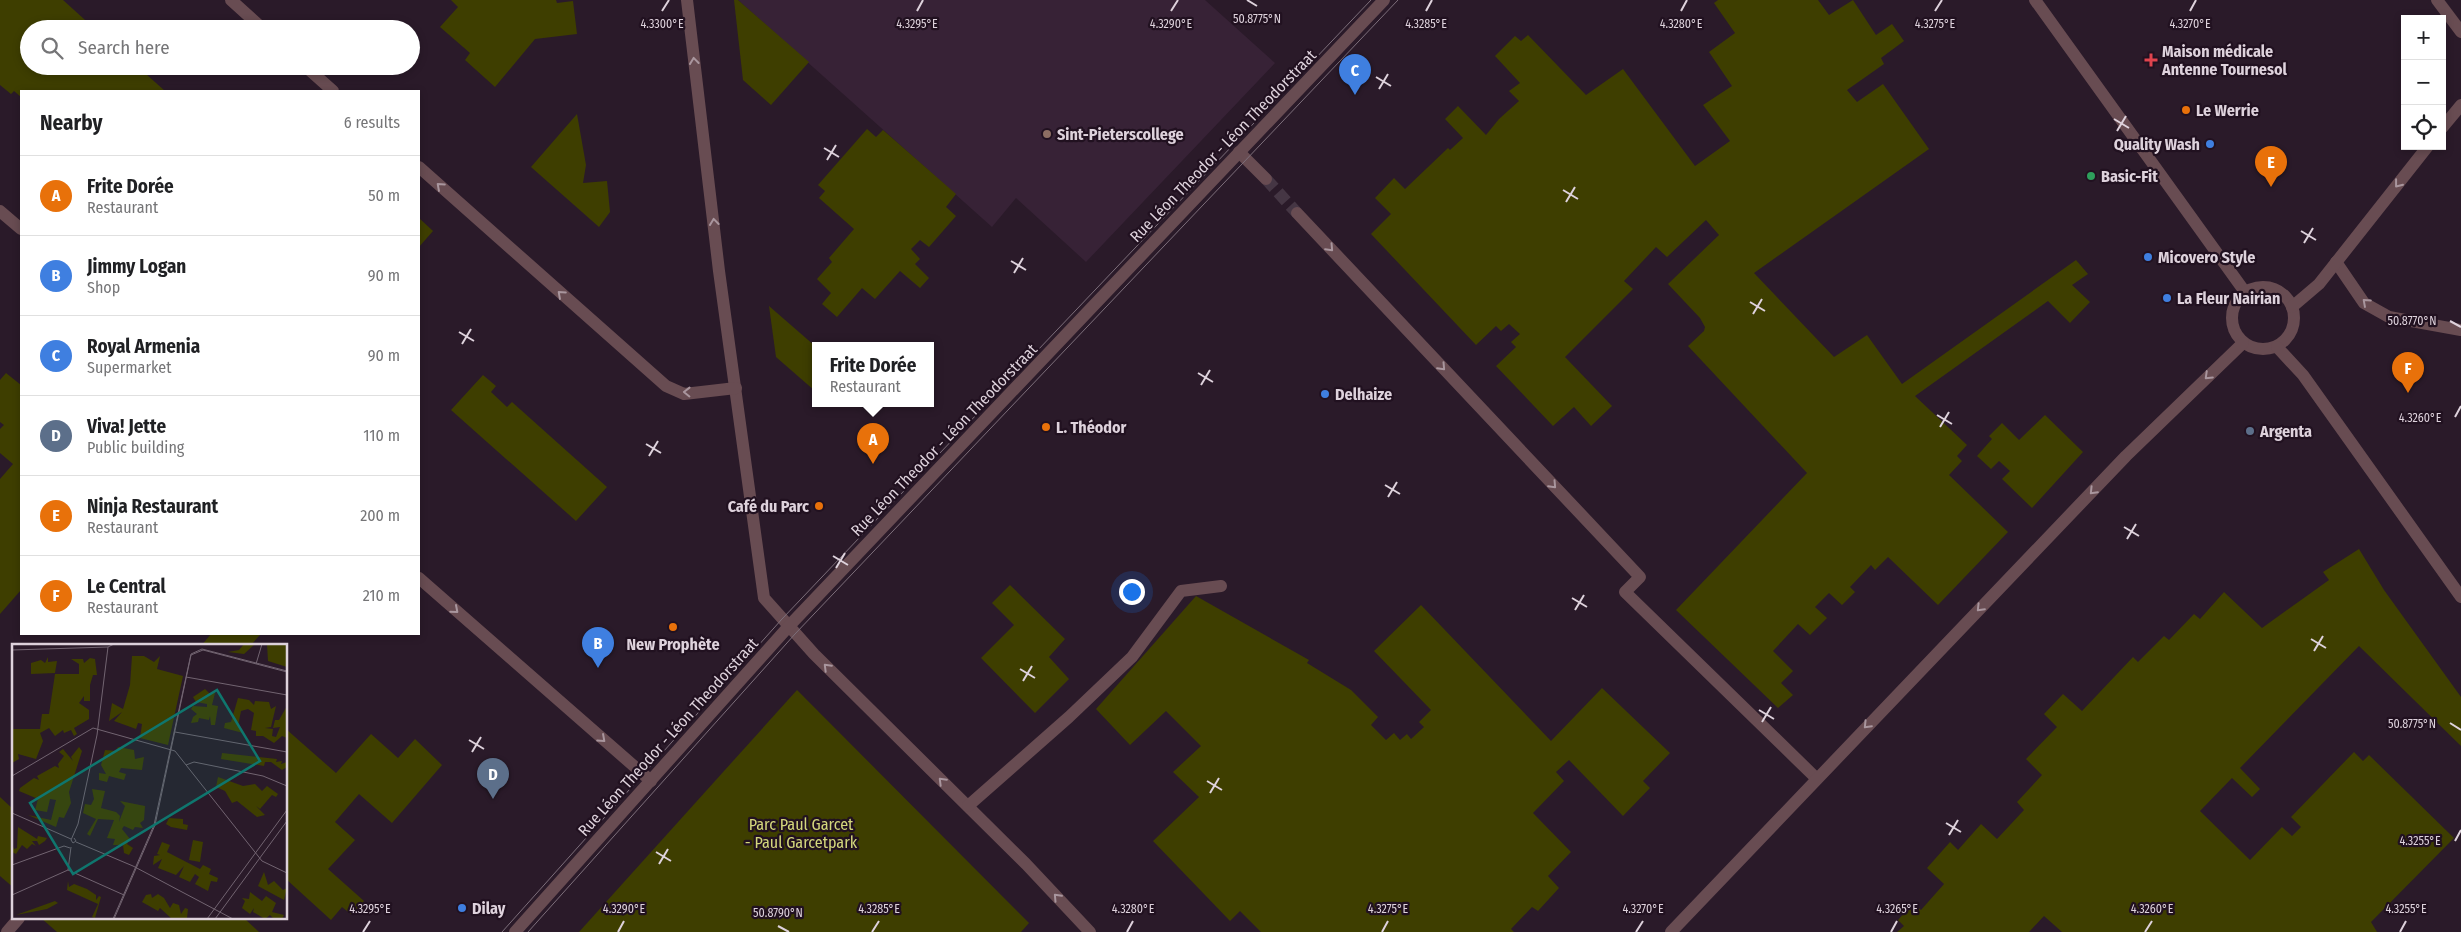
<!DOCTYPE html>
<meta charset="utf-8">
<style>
body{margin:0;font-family:"Fira Sans Condensed",sans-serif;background:#f6f6f6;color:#202124}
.controls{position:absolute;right:15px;top:15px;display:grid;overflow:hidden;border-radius:0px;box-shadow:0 2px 8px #0003}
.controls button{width:45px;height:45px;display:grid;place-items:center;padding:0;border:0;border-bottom:1px solid #e0e0e0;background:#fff;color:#202124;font:25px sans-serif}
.you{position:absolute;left:1131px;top:591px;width:18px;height:18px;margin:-12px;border:4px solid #fff;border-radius:50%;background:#1a73e8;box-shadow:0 0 0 8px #1a73e833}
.badge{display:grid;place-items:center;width:32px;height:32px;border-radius:50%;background:#805372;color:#fff;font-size:16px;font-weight:700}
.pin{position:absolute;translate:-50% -41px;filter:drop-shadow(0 1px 2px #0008)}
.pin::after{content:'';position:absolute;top:26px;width:18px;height:15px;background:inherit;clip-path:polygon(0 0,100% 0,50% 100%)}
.popup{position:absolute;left:812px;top:342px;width:122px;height:65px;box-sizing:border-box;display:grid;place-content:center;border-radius:0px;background:#fff;filter:drop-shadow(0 1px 4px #0005);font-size:16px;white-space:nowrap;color:#757577}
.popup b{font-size:19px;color:#202124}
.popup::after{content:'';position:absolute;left:50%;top:100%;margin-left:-10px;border:10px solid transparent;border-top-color:#fff}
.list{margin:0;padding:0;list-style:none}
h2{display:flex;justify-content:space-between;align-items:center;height:65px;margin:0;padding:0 20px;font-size:21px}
h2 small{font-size:16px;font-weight:400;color:#757577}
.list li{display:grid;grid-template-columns:32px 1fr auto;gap:15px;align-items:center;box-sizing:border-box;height:80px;padding:0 20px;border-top:1px solid #e0e0e0}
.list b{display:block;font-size:19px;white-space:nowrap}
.list p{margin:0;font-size:16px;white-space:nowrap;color:#757577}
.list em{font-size:16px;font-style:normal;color:#757577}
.icon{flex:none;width:28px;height:28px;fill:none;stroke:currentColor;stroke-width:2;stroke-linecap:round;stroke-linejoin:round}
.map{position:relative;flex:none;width:2461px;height:932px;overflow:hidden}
.search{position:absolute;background:#fff;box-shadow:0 2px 8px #0003;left:20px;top:20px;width:400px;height:55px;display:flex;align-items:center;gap:12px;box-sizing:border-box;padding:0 18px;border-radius:28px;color:#757577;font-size:19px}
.panel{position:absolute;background:#fff;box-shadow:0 2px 8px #0003;left:20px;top:90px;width:400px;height:545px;border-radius:0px}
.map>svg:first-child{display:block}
.built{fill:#372236}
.green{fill:#3e3e00}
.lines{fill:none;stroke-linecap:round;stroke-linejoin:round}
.minor-tunnel{stroke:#453644;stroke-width:12;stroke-dasharray:12 6;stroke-linecap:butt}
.minor{stroke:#684c52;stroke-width:12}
.tram{stroke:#7d6f7b;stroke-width:1}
.oneway{stroke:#a9969e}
.ticks{fill:none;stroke:#ded2dc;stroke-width:2}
.health-dot{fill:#e0444e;stroke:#211120;stroke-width:2}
.food-dot{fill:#e8710a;stroke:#211120;stroke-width:2}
.education-dot{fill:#8d6e63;stroke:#211120;stroke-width:2}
.shop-dot{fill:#3f7fe0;stroke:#211120;stroke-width:2}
.leisure-dot{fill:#2e9e5b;stroke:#211120;stroke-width:2}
.service-dot{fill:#5c6f8a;stroke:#211120;stroke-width:2}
.labels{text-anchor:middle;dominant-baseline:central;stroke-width:4.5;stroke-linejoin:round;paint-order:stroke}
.poi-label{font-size:16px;font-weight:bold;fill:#ded2dc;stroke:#211120;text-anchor:start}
.street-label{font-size:16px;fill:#ded2dc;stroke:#211120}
.park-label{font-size:16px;fill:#d4d77c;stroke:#211120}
.inset-road{fill:none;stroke:#726471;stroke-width:1}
.view{fill:#0f766e;fill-opacity:0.15;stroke:#0f766e;stroke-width:2.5}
.inset-edge{fill:none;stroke:#ded2dc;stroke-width:2.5}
.ticks-label{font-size:12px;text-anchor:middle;fill:#ded2dc;stroke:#211120;stroke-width:4.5;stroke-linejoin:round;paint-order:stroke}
</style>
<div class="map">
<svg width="2461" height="932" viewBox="0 0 2461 932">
<rect width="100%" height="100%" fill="#2a1a29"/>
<!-- built -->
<polygon class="built" points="738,0 1205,0 1275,63 1086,262 1016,198 992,227"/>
<!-- green -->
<g class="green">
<polygon points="0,0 63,0 95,29 29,29 29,66 137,66 165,91 21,91 21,97 14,91 11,94 0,85"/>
<polygon points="451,0 556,0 557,3 573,1 577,34 535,39 495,87 465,60 470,53 440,27 458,7"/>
<polygon points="734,0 738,0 809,62 771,105 743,80"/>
<polygon points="1718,0 1818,0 1829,15 1853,0 1876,35 1892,24 1904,41 1881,58 1884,64 1847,90 1857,102 1883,84 1929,149 1754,273 1834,357 1867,335 1902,384 2076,260 2088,274 2072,285 2090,302 2070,323 2048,301 1915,396 1967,445 1957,456 1962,461 1949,475 2008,532 1938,605 1888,557 1875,570 1871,565 1850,587 1855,592 1842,605 1829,593 1815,607 1827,618 1810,635 1798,624 1773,651 1793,671 1781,683 1793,695 1778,708 1676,610 1807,473 1688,346 1704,331 1705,327 1700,318 1668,284 1719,235 1706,220 1667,257 1656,247 1624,281 1633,289 1565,357 1612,406 1591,426 1574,407 1553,426 1496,366 1516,347 1511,342 1520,334 1509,324 1501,331 1496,326 1476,345 1371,234 1391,214 1375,198 1394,178 1405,189 1448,148 1450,150 1463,138 1445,119 1458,106 1486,135 1499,119 1519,101 1509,91 1520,83 1495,56 1515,36 1521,41 1528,35 1586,95 1623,69 1695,166 1730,141 1703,105 1732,86 1709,52 1735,33 1714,3"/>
<polygon points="577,114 586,165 583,183 607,181 610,212 599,227 531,167"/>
<polygon points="867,129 876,137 883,130 956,194 946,207 956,216 929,247 920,240 911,249 920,259 915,264 929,278 920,288 900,271 875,299 862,288 837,317 822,304 831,293 817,279 832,262 829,258 854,229 819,198 825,191 818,185"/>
<polygon points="419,218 433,231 419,247"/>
<polygon points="769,306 815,346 815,391 776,357"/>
<polygon points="6,373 21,385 21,590 0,614 0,479 13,464 0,453 0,429 4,425 0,422 0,380"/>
<polygon points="483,375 496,386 491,392 507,407 512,402 607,487 576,521 451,410"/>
<polygon points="2045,415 2083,452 2032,508 2002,479 2010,471 1999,461 1991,469 1977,456 1992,439 1989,436 2002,423 2019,440"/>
<polygon points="2359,549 2384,590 2461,697 2461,746 2359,646 2240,768 2260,789 2252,797 2232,778 2200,811 2250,860 2282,827 2292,836 2301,827 2291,817 2354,752 2363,761 2369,755 2454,838 2371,922 2377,932 2062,932 2044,916 2029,932 1897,932 1904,926 1898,920 1913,903 1921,910 1944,884 1927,868 1950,842 1958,850 1981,824 1997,839 2024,810 2017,802 2042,775 2026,759 2057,727 2044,714 2063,694 2082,711 2133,657 2138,662 2164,636 2169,640 2194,614 2200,619 2224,592 2262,628 2329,580 2323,572"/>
<polygon points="1010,585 1065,639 1049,657 1069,679 1035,713 981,658 1014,625 992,603"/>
<polygon points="1196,596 1309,660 1307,663 1351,690 1378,717 1371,725 1386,740 1394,733 1400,740 1407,734 1411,739 1424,727 1419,722 1431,710 1374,651 1421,605 1551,741 1602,688 1670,753 1643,781 1650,788 1623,816 1569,760 1556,772 1564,781 1533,813 1571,852 1548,876 1559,888 1538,911 1532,907 1511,929 1514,932 1261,932 1240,911 1230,921 1153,841 1199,797 1173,772 1201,746 1166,711 1130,745 1096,709"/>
<polygon points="211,634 259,634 260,635 250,646 201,646"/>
<polygon points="797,690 1029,923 1021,932 579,932"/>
<polygon points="286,729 336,773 371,734 398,758 415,739 442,765 392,823 359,794 335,822 355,840 328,869 364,901 352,915 342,907 331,920 286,879"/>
<polygon points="0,797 14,810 14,888 0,876"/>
<polygon points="41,918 244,918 259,932 57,932"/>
</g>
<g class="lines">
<!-- minor-tunnel -->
<polyline class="minor-tunnel" points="1266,179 1297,213"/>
<!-- minor -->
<g class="minor">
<polyline points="231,0 263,29"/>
<polyline points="687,0 719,271 764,598 814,654 1026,864 1090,932"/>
<polyline points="2035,0 2245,292"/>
<polyline points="2437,0 2461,32"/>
<polyline points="305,66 333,91"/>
<polyline points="2442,128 2461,105"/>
<polyline points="1239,152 1266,179"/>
<polyline points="419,167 666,386 684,394 736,388"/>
<polyline points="0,211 21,229"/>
<polyline points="1297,213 1640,577 1625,592 1816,778"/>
<polyline points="2336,262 2364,303 2389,317 2461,330"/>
<circle cx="2263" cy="318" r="31"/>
<polyline points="2292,307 2319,284 2428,146"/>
<polyline points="2277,347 2303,375 2461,597"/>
<polyline points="419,578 651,781"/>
<polyline points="968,806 1069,717 1132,657 1181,591 1221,586"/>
<polyline points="7,932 19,918"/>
<polyline points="515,932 789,626 1384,0"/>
<polyline points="1671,932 2126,456 2243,343"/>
</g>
<!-- tram -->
<g class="tram">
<polyline points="502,932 782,619 1371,0"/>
<polyline points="528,932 795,634 1398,0"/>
</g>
</g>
<!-- one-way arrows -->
<defs><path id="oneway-chevron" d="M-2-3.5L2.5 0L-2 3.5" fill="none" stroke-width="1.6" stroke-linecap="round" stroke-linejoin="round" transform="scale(1.25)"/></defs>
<g class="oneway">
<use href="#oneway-chevron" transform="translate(694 61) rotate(-97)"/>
<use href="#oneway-chevron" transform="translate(2398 184) rotate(128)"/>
<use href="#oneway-chevron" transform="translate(440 186) rotate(-138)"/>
<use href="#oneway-chevron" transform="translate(714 222) rotate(-97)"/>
<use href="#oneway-chevron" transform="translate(1330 248) rotate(47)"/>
<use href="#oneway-chevron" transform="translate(561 294) rotate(-138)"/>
<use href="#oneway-chevron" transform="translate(2366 302) rotate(-138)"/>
<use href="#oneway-chevron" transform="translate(1442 367) rotate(47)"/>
<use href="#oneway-chevron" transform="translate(2208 376) rotate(136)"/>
<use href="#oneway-chevron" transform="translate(687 392) rotate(-179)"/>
<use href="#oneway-chevron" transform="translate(1553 485) rotate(47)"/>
<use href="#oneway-chevron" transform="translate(2093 491) rotate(134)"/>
<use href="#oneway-chevron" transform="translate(1980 608) rotate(134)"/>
<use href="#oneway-chevron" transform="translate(455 610) rotate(41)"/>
<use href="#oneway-chevron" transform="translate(827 667) rotate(-135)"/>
<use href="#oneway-chevron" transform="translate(1867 725) rotate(134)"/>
<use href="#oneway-chevron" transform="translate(602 739) rotate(42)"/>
<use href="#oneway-chevron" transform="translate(942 781) rotate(-135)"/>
<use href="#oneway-chevron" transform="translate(1057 897) rotate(-133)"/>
</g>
<!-- ticks -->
<path class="ticks" d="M1247 0 1257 6M662 11 669 0M917 11 923 0M1171 11 1178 0M1426 11 1432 0M1681 11 1687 0M1935 11 1942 0M2190 11 2196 0M1376 77 1391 86M1379 89 1388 74M2114 119 2129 128M2117 131 2126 116M824 148 839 157M827 160 836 145M1563 190 1578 199M1566 202 1575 187M2301 231 2316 240M2304 243 2313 228M1011 261 1026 270M1014 273 1023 258M1750 302 1765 311M1753 314 1762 299M2450 321 2461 327M459 332 474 341M462 344 471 329M1198 373 1213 382M1201 385 1210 370M1937 415 1952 424M2455 417 2461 406M1940 427 1949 412M646 444 661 453M649 456 658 441M1385 485 1400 494M1388 497 1397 482M2124 527 2139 536M2127 539 2136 524M833 556 848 565M836 568 845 553M1572 598 1587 607M1575 610 1584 595M2311 639 2326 648M2314 651 2323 636M1020 669 1035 678M1023 681 1032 666M1759 710 1774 719M1762 722 1771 707M2450 723 2461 730M469 740 484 749M472 752 481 737M1207 781 1222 790M1210 793 1219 778M1946 823 1961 832M1949 835 1958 820M2455 841 2461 830M656 852 671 861M659 864 668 849M778 926 789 932M363 932 370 921M618 932 624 921M872 932 879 921M1127 932 1133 921M1382 932 1388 921M1636 932 1643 921M1891 932 1897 921M2145 932 2152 921M2400 932 2406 921"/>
<!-- markers -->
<path class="health-dot" d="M2148.5 52.5h5v5h5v5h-5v5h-5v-5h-5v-5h5z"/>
<g class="food-dot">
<circle cx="2186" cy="110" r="5"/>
<circle cx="1046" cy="427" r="5"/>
<circle cx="819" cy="506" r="5"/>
<circle cx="673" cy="627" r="5"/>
</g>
<circle class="education-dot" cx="1047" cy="134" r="5"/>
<g class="shop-dot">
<circle cx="2210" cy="144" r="5"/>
<circle cx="2148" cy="257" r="5"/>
<circle cx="2167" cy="298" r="5"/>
<circle cx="1325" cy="394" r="5"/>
<circle cx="462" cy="908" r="5"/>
</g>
<circle class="leisure-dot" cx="2091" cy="176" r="5"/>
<circle class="service-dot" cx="2250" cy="431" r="5"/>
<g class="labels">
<!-- poi labels -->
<g class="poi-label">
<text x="2162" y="51">Maison médicale<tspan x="2162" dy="18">Antenne Tournesol</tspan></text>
<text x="2196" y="110">Le Werrie</text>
<text x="1057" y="134">Sint-Pieterscollege</text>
<text x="2200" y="144" text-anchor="end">Quality Wash</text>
<text x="2101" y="176">Basic-Fit</text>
<text x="2158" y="257">Micovero Style</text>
<text x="2177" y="298">La Fleur Nairian</text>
<text x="1335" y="394">Delhaize</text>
<text x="1056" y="427">L. Théodor</text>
<text x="2260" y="431">Argenta</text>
<text x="809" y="506" text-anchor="end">Café du Parc</text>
<text x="673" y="644" text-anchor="middle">New Prophète</text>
<text x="472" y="908">Dilay</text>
</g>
<!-- street labels -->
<g class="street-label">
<text transform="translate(1223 146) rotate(-46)">Rue Léon Theodor - Léon Theodorstraat</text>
<text transform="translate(944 440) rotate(-46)">Rue Léon Theodor - Léon Theodorstraat</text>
<text transform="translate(668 737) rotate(-48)">Rue Léon Theodor - Léon Theodorstraat</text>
</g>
<!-- park labels -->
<g class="park-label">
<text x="801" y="824">Parc Paul Garcet<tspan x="801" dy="18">- Paul Garcetpark</tspan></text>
</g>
</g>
<!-- overview -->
<g transform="translate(12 644)">
<rect width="275" height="275" fill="#2a1a29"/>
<path d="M232 0H243L232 10 216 8 227 6ZM255 0H275V23L256 17ZM120 12H132L142 18 148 12 145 25 171 32 156 101 128 94 130 80 126 79 124 85 102 77 110 68 97 77 100 59 111 65 118 41ZM36 13V18L45 17 43 29 19 30V19L29 16 33 19ZM78 14 83 15 85 31H81L78 41V57H72V52L67 59 77 66V75L62 84 65 90 62 92 59 86 52 89 51 86 43 92 37 84 28 89 31 97 24 115 6 110 7 115 0 119V85H28L30 70H37L43 30H67V20L59 15H71L72 19ZM193 45 197 49H203L200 61 206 62 203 81H199L198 72 197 76 187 74 186 78 179 79 181 73 185 70 179 65 181 62 195 63V60L184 58 181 53ZM226 54 237 56 242 61 243 57 257 58 259 65 264 62 259 83 253 84 261 85 260 92 264 93 268 83 261 84 263 76H267L275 62V94L270 92 262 99 251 92H244V87L239 86 242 69 236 65 229 67 226 82 231 89 212 84 213 79 219 78ZM67 103 70 107 57 148 59 159 52 174 47 173 44 183 16 171 39 176 44 156 38 155 35 168 23 166 26 155 7 147 8 144 22 134 27 136 25 132 43 122 47 124 46 120 52 112 47 108 51 105 61 117 59 113ZM106 103 122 106 123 115 132 113 130 126 109 124 107 128 114 130 112 136 97 132 95 138 87 136V129L94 130 89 121 93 106 104 107ZM210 109 265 115 264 118 270 117 269 120 275 118V123L270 126 259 118H253L252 122 209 115ZM206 133 231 142 243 140 250 147 255 142 266 150 264 153 260 151 248 165 244 162 253 171 245 173 225 157 220 159 213 147 204 143ZM80 145 93 147 89 164 104 168 108 172 107 178 113 162 108 157 133 162 132 176 128 179 131 184 123 183 121 186 112 182 110 185 118 195 115 200 121 204 117 211 112 209 111 201H101L103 195 95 194 102 176 86 175 78 192 75 190 84 175 71 169 73 160 79 161 82 155ZM157 174 171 175V180L176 181 175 186 159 183 154 180ZM6 183 25 195 26 192 35 194 33 197 27 201 25 197H20L24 202 20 200 15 205 10 201 4 210 0 208V200L2 205 5 204ZM181 196 191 198 188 218 177 216ZM150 198 158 201 155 208 188 225 191 221 199 225 197 230 206 234 205 238 199 237 196 247 183 240 187 233 183 230 178 238 167 233 172 222 164 231 146 224 150 215 141 221 142 212 148 211 145 210ZM252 228 256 241 262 237 271 246 275 244 272 256 246 242ZM56 237 57 243 62 240 75 245 84 251V256L87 252 89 253 83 274 80 273 86 260 55 246ZM238 248 250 257 254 252 264 259 260 268 272 271 270 275H262L258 271 253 275 241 268 242 264 238 270 230 264 233 257 230 254 237 255ZM139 250 140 254 146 250 152 254 158 264 161 259 167 261 169 270 173 264 176 265 175 274 160 275 148 264 146 267 130 258 134 251ZM43 257 46 259 35 265 4 271Z" fill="#3e3e00"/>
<path class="inset-road" d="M0 6 96 3 102 0M244 20 250 0M174 33 275 51M163 88 275 108M174 121 182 118 251 132 275 142M0 132 81 84 163 107 250 217 275 229M0 169 59 195M62 194 64 197 61 199 59 196 66 180 85 91 96 3M64 198 121 222 221 275M0 221 52 202 58 204M56 226 112 251M56 226 59 203M0 251 56 226M101 275 142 181 179 10 190 5 275 27M102 275 143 181 179 11 191 6 275 28M195 275 275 166M203 275 275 177"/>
<path class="view" d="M205 46 248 117 61 230 18 159Z"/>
<rect width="275" height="275" class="inset-edge"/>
</g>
<g class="ticks-label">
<text x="1257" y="23">50.8775°N</text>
<text x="662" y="28">4.3300°E</text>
<text x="917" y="28">4.3295°E</text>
<text x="1171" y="28">4.3290°E</text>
<text x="1426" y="28">4.3285°E</text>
<text x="1681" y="28">4.3280°E</text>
<text x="1935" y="28">4.3275°E</text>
<text x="2190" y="28">4.3270°E</text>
<text x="2412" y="325">50.8770°N</text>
<text x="2420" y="422">4.3260°E</text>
<text x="2412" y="728">50.8775°N</text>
<text x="2420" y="845">4.3255°E</text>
<text x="370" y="913">4.3295°E</text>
<text x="624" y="913">4.3290°E</text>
<text x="879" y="913">4.3285°E</text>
<text x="1133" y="913">4.3280°E</text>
<text x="1388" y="913">4.3275°E</text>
<text x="1643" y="913">4.3270°E</text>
<text x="1897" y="913">4.3265°E</text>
<text x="2152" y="913">4.3260°E</text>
<text x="2406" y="913">4.3255°E</text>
<text x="778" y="917">50.8790°N</text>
</g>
</svg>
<div class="controls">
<button>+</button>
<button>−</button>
<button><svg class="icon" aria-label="locate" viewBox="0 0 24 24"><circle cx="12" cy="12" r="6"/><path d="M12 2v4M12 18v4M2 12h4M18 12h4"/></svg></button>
</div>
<div class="you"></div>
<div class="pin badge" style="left:873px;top:464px;background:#e8710a">A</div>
<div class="popup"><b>Frite Dorée</b>Restaurant</div>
<div class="pin badge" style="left:598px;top:668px;background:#3f7fe0">B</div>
<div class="pin badge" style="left:1355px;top:95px;background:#3f7fe0">C</div>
<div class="pin badge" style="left:493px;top:799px;background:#5c6f8a">D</div>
<div class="pin badge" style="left:2271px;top:187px;background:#e8710a">E</div>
<div class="pin badge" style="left:2408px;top:393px;background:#e8710a">F</div>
<div class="search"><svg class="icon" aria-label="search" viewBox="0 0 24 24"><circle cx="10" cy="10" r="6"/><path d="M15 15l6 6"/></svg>Search here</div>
<section class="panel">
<h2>Nearby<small>6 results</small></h2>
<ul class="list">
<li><span class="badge" style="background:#e8710a">A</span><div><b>Frite Dorée</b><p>Restaurant</p></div><em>50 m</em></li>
<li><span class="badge" style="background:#3f7fe0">B</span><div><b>Jimmy Logan</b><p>Shop</p></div><em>90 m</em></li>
<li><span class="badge" style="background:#3f7fe0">C</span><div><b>Royal Armenia</b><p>Supermarket</p></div><em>90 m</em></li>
<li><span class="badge" style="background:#5c6f8a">D</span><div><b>Viva! Jette</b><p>Public building</p></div><em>110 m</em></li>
<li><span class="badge" style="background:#e8710a">E</span><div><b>Ninja Restaurant</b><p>Restaurant</p></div><em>200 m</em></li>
<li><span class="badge" style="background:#e8710a">F</span><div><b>Le Central</b><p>Restaurant</p></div><em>210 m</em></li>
</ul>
</section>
</div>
